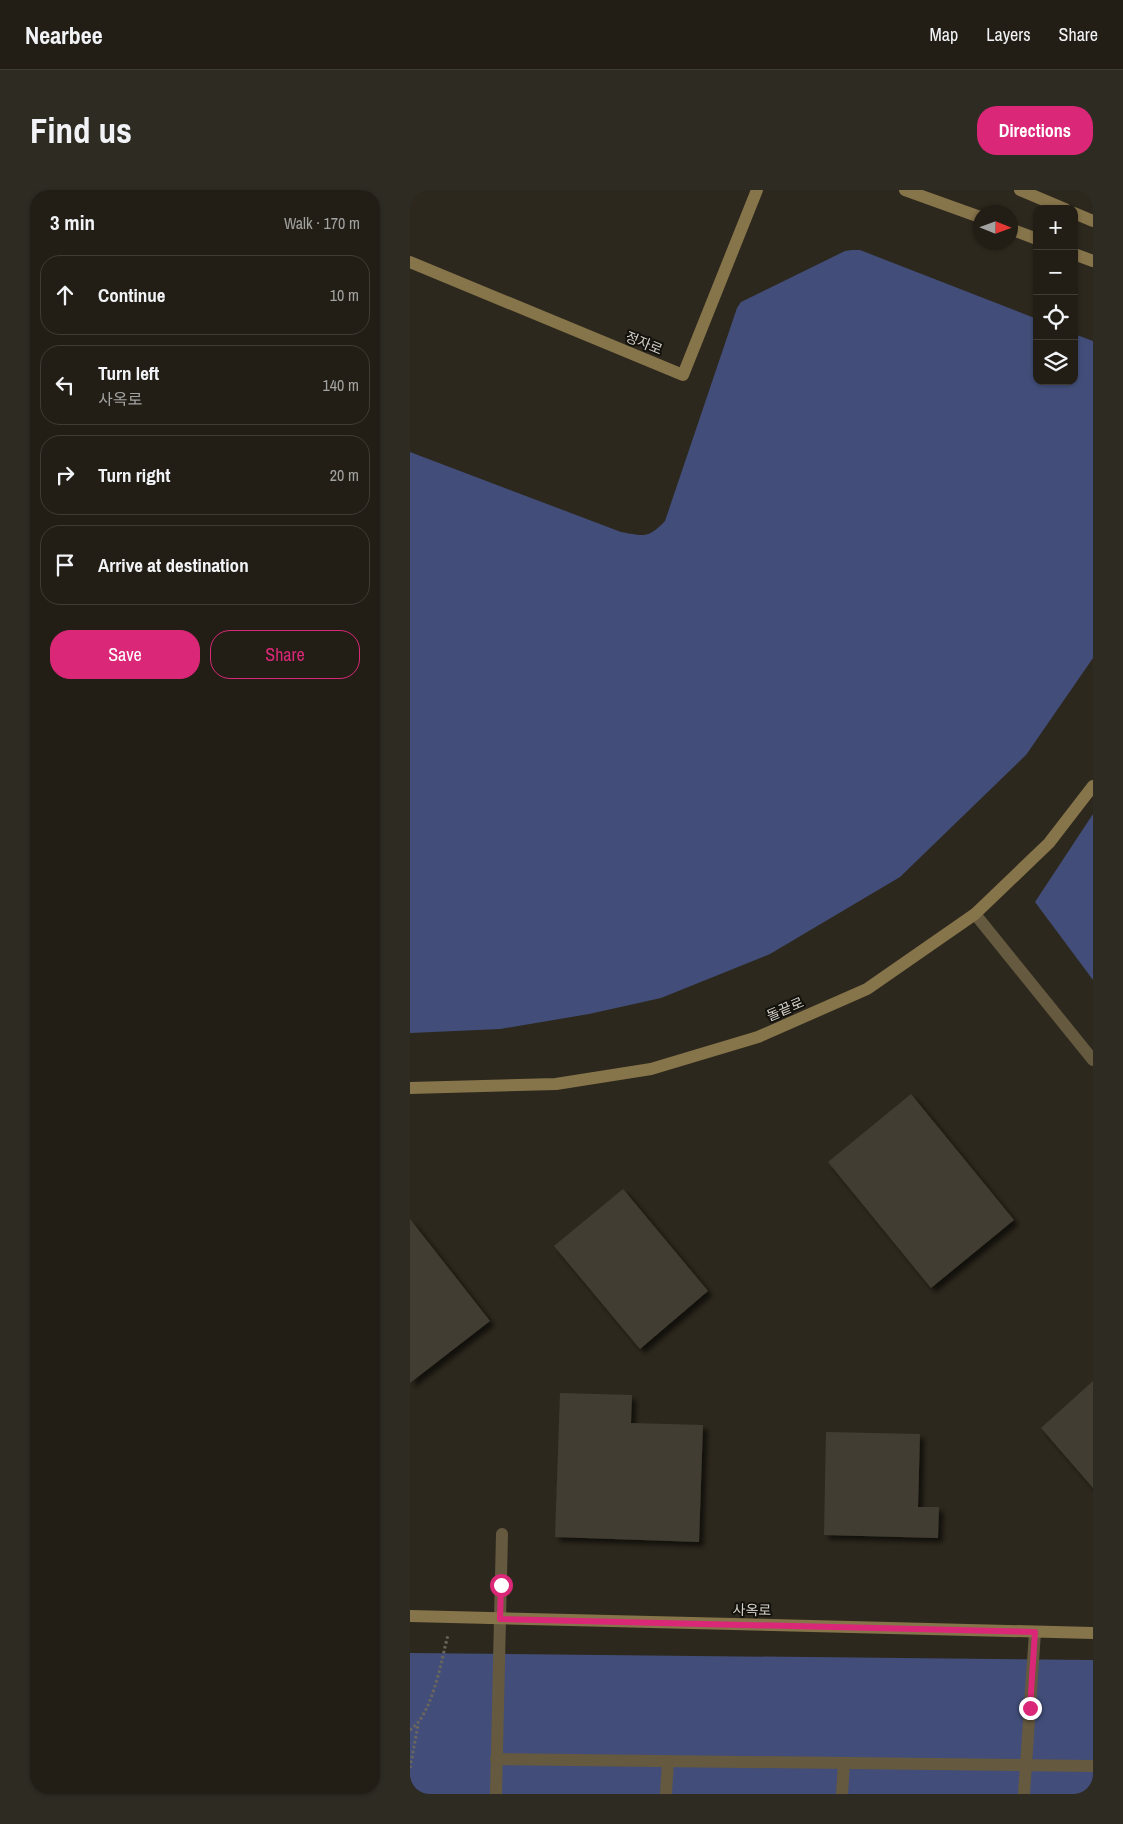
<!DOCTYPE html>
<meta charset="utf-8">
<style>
body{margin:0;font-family:"Archivo Narrow","Noto Sans KR",sans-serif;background:#2e2b23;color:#f1f3f6}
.controls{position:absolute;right:15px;top:15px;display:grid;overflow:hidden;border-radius:10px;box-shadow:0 1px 4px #0004}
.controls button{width:45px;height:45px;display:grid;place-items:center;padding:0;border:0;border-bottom:1px solid #3f3c35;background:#221e16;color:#f1f3f6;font:25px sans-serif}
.compass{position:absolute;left:563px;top:15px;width:45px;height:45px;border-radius:50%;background:#221e16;box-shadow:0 1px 4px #0004;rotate:91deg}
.stop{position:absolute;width:15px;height:15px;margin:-11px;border:4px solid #db2777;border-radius:50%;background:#fff}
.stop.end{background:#db2777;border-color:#fff;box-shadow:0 1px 5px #0008}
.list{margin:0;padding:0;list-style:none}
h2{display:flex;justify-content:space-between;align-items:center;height:65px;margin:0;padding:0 20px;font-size:21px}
h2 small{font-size:16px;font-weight:400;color:#a2a2a1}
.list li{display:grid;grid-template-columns:32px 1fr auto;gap:15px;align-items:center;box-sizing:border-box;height:80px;margin:0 10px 10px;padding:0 10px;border:1px solid #3f3c35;border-radius:20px}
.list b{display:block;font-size:19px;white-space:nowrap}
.list p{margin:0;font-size:16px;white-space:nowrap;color:#a2a2a1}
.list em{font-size:16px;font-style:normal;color:#a2a2a1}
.actions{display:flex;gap:10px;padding:15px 20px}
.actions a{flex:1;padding:11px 0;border:1px solid #db2777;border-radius:20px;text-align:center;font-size:18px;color:#db2777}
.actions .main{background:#db2777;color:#fff}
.icon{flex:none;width:28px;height:28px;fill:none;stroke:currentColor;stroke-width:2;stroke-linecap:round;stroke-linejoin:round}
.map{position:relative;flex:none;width:683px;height:1604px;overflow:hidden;border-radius:20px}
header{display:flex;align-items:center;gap:30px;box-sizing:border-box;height:70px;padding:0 25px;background:#221e16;border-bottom:1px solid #3f3c35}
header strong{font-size:24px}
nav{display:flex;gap:28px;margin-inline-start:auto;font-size:18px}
.intro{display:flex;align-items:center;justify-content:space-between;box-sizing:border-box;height:120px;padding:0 30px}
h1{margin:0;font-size:35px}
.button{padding:12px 22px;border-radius:20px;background:#db2777;color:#fff;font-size:18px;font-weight:700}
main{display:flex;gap:30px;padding:0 30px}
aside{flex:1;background:#221e16;border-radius:20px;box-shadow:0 1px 4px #0004}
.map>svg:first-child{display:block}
.green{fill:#424e79}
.building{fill:#423d31;filter:url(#shadow)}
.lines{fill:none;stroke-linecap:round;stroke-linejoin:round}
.path{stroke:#6a665d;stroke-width:3;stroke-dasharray:2.5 2.5;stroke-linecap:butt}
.lane{stroke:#65593f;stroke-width:12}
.street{stroke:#65593f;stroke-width:12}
.secondary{stroke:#86744a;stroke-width:12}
.route{stroke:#db2777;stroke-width:6}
.labels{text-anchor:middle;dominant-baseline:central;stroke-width:4;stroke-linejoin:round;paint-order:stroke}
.street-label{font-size:14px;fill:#d4d1ca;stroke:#13110c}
</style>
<header>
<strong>Nearbee</strong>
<nav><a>Map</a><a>Layers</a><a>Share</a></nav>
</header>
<div class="intro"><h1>Find us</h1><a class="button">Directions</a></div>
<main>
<aside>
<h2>3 min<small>Walk · 170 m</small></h2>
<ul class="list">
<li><svg class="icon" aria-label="ahead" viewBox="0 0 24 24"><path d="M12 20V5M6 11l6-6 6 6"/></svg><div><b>Continue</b></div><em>10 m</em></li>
<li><svg class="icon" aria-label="left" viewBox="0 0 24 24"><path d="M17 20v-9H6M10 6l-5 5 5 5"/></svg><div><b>Turn left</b><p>사옥로</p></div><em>140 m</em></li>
<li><svg class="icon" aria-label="right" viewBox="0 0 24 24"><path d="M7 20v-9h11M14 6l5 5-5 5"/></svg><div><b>Turn right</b></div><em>20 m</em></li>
<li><svg class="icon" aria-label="arrive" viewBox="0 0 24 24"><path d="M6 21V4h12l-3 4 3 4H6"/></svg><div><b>Arrive at destination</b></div></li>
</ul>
<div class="actions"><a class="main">Save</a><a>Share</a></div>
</aside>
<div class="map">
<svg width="683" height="1604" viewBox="0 0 683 1604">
<defs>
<filter id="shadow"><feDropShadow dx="4.5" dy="4.5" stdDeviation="2.5" flood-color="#0009"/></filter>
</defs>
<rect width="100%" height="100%" fill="#2d281d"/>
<!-- green -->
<g class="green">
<path d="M442 60H450L627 129V191H664V144L683 151V468L616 565 490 687 360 764 251 808 179 824 90 839 0 843V262L211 342C234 346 238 349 255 331L327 118 331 112 435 61Z"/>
<polygon points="683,624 683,790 625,712"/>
<polygon points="0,1463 683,1470 683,1604 0,1604"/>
</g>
<!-- building -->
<g class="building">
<polygon points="501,904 604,1030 521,1098 418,972"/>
<polygon points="213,999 298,1101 230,1159 144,1056"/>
<polygon points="0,1029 80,1131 0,1193"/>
<polygon points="683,1191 683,1298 631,1238"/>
<polygon points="150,1203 222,1205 221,1233 293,1235 289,1352 145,1347"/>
<polygon points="416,1242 510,1244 508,1317 529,1317 528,1348 414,1345"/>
</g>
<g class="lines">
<!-- path -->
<g class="path">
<path d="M0 1540C23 1524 31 1471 38 1445"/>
<polyline points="0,1578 8,1535"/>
</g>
<!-- lane -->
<polyline class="lane" points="90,1429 92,1344"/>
<!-- street -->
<g class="street">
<polyline points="565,724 683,870"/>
<polyline points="86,1569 683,1576"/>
<polyline points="86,1604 90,1429"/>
<polyline points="256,1604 258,1571"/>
<polyline points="432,1604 434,1573"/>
<polyline points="614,1604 625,1442"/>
</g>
<!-- secondary -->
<g class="secondary">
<polyline points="495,0 570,27"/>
<polyline points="610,0 655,19"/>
<polyline points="664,23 683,31"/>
<polyline points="600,39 627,49"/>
<polyline points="664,64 683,71"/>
<polyline points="0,72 273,185 347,0"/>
<polyline points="0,898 146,894 241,879 348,847 457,799 565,724 639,653 683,596"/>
<polyline points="0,1426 683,1443"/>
</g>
</g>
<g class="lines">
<!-- route -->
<polyline class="route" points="91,1395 90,1429 625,1442 620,1518"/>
</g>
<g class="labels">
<!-- street labels -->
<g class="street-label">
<text transform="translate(234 153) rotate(22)">정자로</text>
<text transform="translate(375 819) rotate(-23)">돌끝로</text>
<text transform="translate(342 1420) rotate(1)">사옥로</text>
</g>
</g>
</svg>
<div class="controls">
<button>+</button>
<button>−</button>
<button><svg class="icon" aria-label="locate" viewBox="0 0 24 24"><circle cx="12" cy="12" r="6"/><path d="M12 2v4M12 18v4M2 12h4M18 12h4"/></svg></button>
<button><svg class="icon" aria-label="layers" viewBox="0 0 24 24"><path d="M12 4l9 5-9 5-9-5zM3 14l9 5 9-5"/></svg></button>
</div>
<svg class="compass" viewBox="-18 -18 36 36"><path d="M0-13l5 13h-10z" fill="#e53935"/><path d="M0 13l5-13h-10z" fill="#a2a2a1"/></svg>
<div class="stop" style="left:91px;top:1395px"></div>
<div class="stop end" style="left:620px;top:1518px"></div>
</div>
</main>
